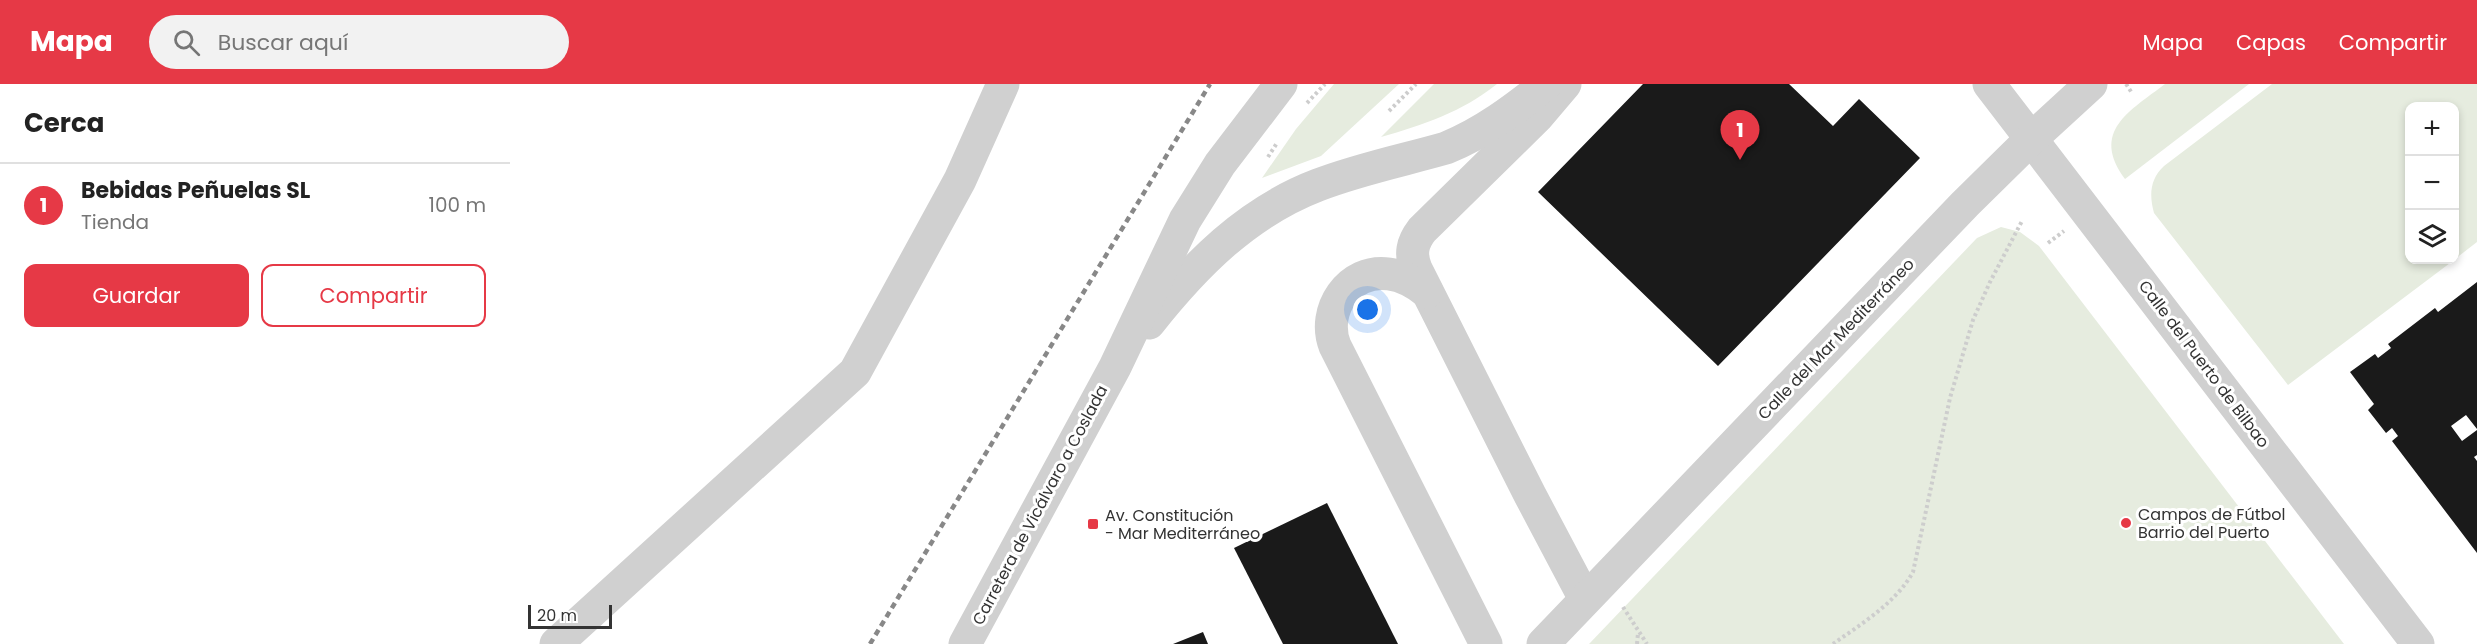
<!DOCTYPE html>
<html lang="es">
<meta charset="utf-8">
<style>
body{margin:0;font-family:Poppins,sans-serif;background:#f2f2f2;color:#222}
.controls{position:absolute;right:18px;top:18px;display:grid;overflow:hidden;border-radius:12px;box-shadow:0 3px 9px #0003}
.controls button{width:54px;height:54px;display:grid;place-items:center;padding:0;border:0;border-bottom:2px solid #e0e0e0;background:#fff;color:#222;font:30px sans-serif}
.scale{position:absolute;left:18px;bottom:15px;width:84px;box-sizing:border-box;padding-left:6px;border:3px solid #333;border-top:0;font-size:16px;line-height:21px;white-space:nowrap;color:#333;-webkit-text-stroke:4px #fff;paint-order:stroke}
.you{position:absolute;left:858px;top:226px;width:21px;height:21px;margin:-15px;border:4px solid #fff;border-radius:50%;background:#1a73e8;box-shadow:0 0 0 9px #1a73e833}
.badge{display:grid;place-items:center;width:39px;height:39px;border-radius:50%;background:#e63946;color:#fff;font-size:20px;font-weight:700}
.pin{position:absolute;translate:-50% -50px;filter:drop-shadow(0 2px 3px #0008)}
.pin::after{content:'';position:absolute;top:32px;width:21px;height:18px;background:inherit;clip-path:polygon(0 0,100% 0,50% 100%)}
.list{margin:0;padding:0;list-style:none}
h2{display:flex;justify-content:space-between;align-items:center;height:78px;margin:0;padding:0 24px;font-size:26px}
h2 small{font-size:20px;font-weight:400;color:#767676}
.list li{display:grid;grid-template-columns:39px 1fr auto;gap:18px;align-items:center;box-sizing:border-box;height:84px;padding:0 24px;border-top:2px solid #e0e0e0}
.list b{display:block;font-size:22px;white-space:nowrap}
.list p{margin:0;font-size:20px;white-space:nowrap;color:#767676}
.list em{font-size:20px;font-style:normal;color:#767676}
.actions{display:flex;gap:12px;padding:18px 24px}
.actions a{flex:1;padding:14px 0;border:2px solid #e63946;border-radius:12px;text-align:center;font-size:21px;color:#e63946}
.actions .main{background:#e63946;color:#fff}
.icon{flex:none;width:33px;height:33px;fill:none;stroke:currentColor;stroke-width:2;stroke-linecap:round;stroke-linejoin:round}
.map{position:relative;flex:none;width:1967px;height:560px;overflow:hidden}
header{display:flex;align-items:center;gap:36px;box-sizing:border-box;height:84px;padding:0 30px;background:#e63946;color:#fff}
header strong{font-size:28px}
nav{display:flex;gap:33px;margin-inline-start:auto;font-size:21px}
.search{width:420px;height:54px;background:#f2f2f2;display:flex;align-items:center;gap:15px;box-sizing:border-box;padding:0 21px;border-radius:33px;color:#767676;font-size:22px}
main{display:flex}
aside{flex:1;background:#fff}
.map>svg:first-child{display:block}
.green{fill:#e6ecdf}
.building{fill:#1a1a1a}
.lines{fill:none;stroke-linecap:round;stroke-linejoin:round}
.path{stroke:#cdcdcd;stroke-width:4;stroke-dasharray:3 3;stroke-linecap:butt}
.minor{stroke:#d0d0d0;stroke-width:33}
.rail{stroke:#888;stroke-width:4.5;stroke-dasharray:6 4.5;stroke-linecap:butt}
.poi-dot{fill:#e63946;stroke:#fff;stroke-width:2}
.labels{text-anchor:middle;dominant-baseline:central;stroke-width:6;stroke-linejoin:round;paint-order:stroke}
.street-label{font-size:16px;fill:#333;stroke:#fff}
.poi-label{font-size:16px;fill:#333;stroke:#fff;text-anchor:start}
</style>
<header>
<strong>Mapa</strong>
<div class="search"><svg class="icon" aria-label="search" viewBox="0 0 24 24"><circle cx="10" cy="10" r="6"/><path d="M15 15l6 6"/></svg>Buscar aquí</div>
<nav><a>Mapa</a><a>Capas</a><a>Compartir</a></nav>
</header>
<main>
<aside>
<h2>Cerca<small></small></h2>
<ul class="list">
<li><span class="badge">1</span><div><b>Bebidas Peñuelas SL</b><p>Tienda</p></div><em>100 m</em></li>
</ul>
<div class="actions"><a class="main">Guardar</a><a>Compartir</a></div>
</aside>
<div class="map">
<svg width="1967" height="560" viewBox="0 0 1967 560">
<rect width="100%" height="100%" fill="#fff"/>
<!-- green -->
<g class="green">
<polygon points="824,0 889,0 811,72 752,94 786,45"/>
<path d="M924 0H987C952 28 913 41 871 53Z"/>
<path d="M1655 0H1739L1615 95C1580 47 1620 27 1655 0Z"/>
<path d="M1762 0H1967V158L1945 175 1944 22H1900V176H1944L1778 301 1644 129C1639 111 1640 95 1654 82Z"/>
<polygon points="1491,143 1510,148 1529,162 1834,560 1079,560 1467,154"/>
</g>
<!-- building -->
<g class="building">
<polygon points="1133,0 1279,0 1323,42 1349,15 1410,74 1208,282 1028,108"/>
<polygon points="1967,198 1967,345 1956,331 1941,342 1952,357 1967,346 1967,371 1964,373 1967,377 1967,469 1882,357 1888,352 1882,344 1876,349 1858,326 1864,320 1840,288 1865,270 1868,274 1881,264 1878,260 1925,224 1928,228"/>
<polygon points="817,419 888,560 773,560 724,464"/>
<polygon points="693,548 698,560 663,560"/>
</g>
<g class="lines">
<!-- path -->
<g class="path">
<polyline points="1616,0 1622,9"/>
<polyline points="797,19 815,0"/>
<polyline points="879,27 906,0"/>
<polyline points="758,73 767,59"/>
<polyline points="1538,159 1554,147"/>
<polyline points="1113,523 1137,560"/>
<polyline points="1127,560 1128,549"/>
<path d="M1323 560C1351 540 1386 519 1403 488L1440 314 1463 236 1480 198 1512 137"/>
</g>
<!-- minor -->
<g class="minor">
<path d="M1055 0 1027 33 912 146C902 159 900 170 906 185L1020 411 1075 515"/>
<polyline points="1479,0 1908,560"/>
<path d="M917 208C906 199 894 192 879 190 839 184 811 227 825 262L976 560"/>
<path d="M639 239C685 181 737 128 808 101 849 85 894 76 936 64 973 49 1005 25 1036 0"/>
<polyline points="46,560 345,288 450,96 493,0"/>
<polyline points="455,560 605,283 675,136 710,80 771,0"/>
<polyline points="1033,560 1455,120 1521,55 1581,0"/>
</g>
<!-- rail -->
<polyline class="rail" points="360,560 700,0"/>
</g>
<!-- markers -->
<g class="poi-dot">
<circle cx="1616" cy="439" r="6"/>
<rect x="577" y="434" width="12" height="12" rx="3"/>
</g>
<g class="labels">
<!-- street labels -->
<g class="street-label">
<text transform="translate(1326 255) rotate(-46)">Calle del Mar Mediterráneo</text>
<text transform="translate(1694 280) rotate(53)">Calle del Puerto de Bilbao</text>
<text transform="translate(530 421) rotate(-62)">Carretera de Vicálvaro a Coslada</text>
</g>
<!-- poi labels -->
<g class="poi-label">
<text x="1628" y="430">Campos de Fútbol<tspan x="1628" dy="18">Barrio del Puerto</tspan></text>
<text x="595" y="431">Av. Constitución<tspan x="595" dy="18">- Mar Mediterráneo</tspan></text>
</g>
</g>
</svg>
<div class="controls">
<button>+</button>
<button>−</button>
<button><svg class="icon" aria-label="layers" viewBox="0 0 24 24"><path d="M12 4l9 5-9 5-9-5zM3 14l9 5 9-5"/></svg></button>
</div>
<div class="scale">20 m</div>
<div class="you"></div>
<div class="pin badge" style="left:1230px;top:76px">1</div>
</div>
</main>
